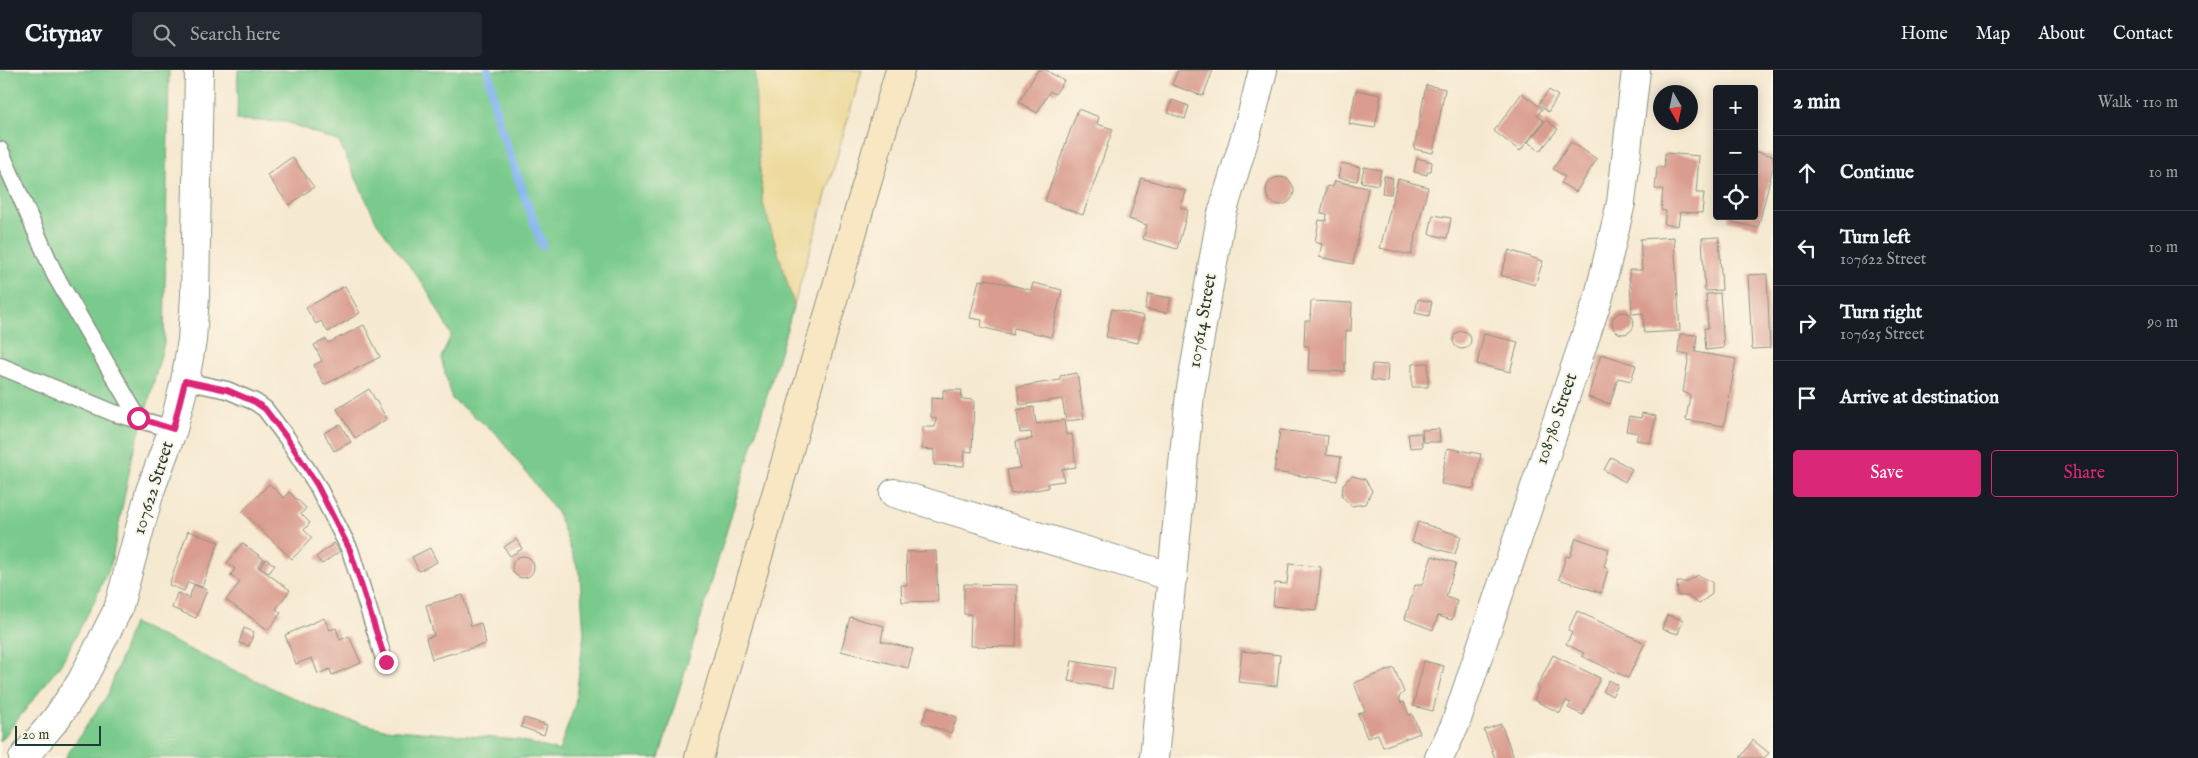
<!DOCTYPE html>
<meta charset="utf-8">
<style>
body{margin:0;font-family:"IM FELL English",serif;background:#242831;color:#f1f3f6}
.controls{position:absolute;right:15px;top:15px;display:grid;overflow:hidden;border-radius:5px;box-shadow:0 2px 12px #0003}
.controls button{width:45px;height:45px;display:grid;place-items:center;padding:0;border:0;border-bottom:1px solid #363941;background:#171b24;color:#f1f3f6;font:25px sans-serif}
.compass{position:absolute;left:1653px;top:15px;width:45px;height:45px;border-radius:50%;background:#171b24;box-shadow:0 2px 12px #0003;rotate:171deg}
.scale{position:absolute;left:15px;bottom:12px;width:86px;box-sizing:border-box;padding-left:5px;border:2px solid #1f3d34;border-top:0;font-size:14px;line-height:18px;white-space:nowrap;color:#1f3d34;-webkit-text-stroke:4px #fcf5e5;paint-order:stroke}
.stop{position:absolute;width:15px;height:15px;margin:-11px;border:4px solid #db2777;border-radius:50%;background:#fff}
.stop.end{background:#db2777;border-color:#fff;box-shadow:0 1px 5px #0008}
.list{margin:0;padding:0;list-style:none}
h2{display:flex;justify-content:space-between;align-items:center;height:65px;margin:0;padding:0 20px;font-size:21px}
h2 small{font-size:16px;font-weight:400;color:#9ea1a6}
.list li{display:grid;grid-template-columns:32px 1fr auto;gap:15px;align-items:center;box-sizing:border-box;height:75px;padding:0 20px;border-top:1px solid #363941}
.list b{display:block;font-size:19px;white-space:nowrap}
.list p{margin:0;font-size:16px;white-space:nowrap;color:#9ea1a6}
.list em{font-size:16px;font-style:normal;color:#9ea1a6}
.actions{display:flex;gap:10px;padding:15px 20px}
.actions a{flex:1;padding:11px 0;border:1px solid #db2777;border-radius:5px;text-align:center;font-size:18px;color:#db2777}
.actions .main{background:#db2777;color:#fff}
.icon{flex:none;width:28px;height:28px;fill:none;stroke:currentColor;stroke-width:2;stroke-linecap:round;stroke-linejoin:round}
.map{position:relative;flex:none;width:1773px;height:688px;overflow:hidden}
header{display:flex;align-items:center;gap:30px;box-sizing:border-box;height:70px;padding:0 25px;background:#171b24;border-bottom:1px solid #363941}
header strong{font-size:24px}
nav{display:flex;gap:28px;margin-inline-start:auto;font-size:18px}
.search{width:350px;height:45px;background:#242831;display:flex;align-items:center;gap:12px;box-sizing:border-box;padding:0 18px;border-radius:5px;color:#9ea1a6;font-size:19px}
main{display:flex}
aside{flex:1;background:#171b24}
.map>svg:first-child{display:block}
.green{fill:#79ca8c;stroke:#4c8460}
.sand{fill:#eeda9e;stroke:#868c69}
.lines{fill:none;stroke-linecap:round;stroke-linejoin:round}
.stream{stroke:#82b4ee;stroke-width:9}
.building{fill:#d99c8f}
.service-casing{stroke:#8a9382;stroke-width:19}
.minor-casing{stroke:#8a9382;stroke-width:30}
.tertiary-casing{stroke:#8a9382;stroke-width:30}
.secondary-casing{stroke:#8a9382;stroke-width:30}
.service{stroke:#fff;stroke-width:16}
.minor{stroke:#fff;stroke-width:28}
.tertiary{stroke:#fff;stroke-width:28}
.secondary{stroke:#f9e7c3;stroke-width:28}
.route{stroke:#db2777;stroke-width:6}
.labels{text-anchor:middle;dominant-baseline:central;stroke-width:4;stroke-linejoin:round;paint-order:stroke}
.street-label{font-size:18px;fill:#1f3d34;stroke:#fcf5e5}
</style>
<header>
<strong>Citynav</strong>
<div class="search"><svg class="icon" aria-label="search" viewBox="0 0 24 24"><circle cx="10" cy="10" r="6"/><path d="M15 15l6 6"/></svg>Search here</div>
<nav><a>Home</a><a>Map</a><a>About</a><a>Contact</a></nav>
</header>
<main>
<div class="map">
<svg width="1773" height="688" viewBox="0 0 1773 688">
<rect width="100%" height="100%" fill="#fcf5e5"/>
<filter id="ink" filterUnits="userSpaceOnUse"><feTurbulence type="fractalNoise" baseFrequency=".02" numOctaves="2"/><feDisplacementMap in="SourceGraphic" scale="10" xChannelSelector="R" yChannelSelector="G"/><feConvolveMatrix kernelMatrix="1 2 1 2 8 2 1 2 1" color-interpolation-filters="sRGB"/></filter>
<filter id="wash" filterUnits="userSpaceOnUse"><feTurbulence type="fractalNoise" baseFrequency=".0096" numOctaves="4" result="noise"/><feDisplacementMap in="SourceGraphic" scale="20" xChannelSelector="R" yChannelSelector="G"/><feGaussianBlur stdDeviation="1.12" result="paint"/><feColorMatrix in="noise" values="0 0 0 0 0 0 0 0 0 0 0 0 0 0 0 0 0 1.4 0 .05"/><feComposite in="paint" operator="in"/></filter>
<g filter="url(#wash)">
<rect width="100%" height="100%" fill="#f6e9d1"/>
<!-- green -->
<g class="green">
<polygon points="0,0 169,0 164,273 146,341 133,383 111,494 91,538 61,594 0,672"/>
<polygon points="238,0 755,0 757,66 763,133 794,235 659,688 65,688 108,624 133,553 332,646 384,659 519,670 559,681 575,634 584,564 580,505 558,444 496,363 452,329 441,288 451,265 426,218 377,153 339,72 286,52 237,50"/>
</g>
<!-- sand -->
<polygon class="sand" points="755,0 862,0 794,235 763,133 757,66"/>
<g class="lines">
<!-- stream -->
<polyline class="stream" points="488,0 498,51 542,175"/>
</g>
<g id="blocks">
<!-- building -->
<g class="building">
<polygon points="1038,0 1046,0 1064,11 1055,24 1050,21 1037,43 1019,32"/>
<polygon points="1178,0 1213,0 1203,26 1172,15"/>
<polygon points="1426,15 1445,19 1433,83 1414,79"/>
<polygon points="1356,20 1381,25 1375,58 1349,54"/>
<polygon points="1549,20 1558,26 1548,42 1539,34"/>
<polygon points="1522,23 1542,39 1537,46 1544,51 1520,81 1494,61"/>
<polygon points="1172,30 1189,36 1185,49 1168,43"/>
<polygon points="1078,39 1099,47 1097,54 1113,59 1083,145 1045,131"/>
<polygon points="1546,50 1558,59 1540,81 1528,72"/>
<polygon points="1571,72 1597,89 1576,122 1561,113 1565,107 1553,99"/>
<polygon points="1754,81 1773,86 1773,97 1758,158 1728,151 1729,146 1754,146"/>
<polygon points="1665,83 1699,86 1696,123 1704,123 1702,143 1680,142 1678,156 1664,154 1666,141 1661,140 1663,119 1655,119 1657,97 1664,98"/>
<polygon points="292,87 314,117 289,135 267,105"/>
<polygon points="1417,88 1432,92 1431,101 1428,101 1427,105 1414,102"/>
<polygon points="1341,93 1360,97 1357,111 1338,108"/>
<polygon points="1364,97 1381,100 1378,115 1361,112"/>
<polygon points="1384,106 1393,108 1391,124 1382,123"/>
<circle cx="1280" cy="121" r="14"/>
<polygon points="1141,108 1186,121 1181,138 1188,140 1177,179 1143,169 1147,155 1129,149"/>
<polygon points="1398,109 1428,117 1411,185 1380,178"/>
<polygon points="1335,111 1368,118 1353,194 1319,187 1322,174 1315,172 1319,150 1326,151 1327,144 1321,143 1327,116 1333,117"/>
<polygon points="1433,145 1451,148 1447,168 1429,164"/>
<polygon points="1674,167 1680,261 1644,263 1643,243 1632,244 1629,200 1642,200 1640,169"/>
<polygon points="1719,167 1722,220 1705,221 1702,168"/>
<polygon points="1509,180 1543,191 1535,215 1501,205"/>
<polygon points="1767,204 1770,278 1752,279 1748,205"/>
<polygon points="986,209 1031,220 1033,213 1062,220 1051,267 1014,258 1013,265 981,257 982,250 970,248 979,210 985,211"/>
<polygon points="345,216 360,243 328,262 321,251 316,254 306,238"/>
<polygon points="1720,223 1724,278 1706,280 1704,258 1708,258 1706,224"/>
<polygon points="1148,224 1171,228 1167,243 1145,239"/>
<polygon points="1418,229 1432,232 1429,246 1415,243"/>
<polygon points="1311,231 1352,233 1351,261 1346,261 1345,302 1308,300 1309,276 1304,276 1305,251 1310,251"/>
<polygon points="1112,239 1144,246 1138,273 1106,267"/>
<circle cx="1623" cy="253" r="11"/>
<polygon points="364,255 380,287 324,315 314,295 322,291 314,275 326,269 328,273"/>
<circle cx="1462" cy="270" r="9"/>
<polygon points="1484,264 1518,272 1510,302 1477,294"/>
<polygon points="1680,264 1697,265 1695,282 1736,289 1724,356 1686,350 1690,325 1683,322 1689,284 1678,283"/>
<polygon points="1601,284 1636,295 1631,311 1618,308 1610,334 1588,327"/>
<polygon points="1428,293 1428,317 1412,317 1412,294"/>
<polygon points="1372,294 1388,295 1387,312 1371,310"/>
<polygon points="1077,303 1084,349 1066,351 1062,329 1020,335 1017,317 1060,310 1060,306"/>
<polygon points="369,319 387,349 355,368 337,339"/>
<polygon points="943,320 962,320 961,329 974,330 972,382 965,381 964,396 934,395 934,380 922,379 923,357 935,357 936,348 931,347 931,328 943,329"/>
<polygon points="1034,337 1036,354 1064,350 1066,365 1072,364 1076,397 1062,399 1064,411 1048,413 1048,418 1011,424 1007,400 1020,398 1016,371 1032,369 1031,362 1020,363 1017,340"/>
<polygon points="1642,343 1656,346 1650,373 1636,370 1638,363 1626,361 1629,346 1641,348"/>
<polygon points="340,354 351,372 334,381 324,363"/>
<polygon points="1439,359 1440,372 1423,372 1422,360"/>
<polygon points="1280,360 1328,366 1326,385 1341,387 1337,411 1274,402"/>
<polygon points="1421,363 1422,377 1410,378 1408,364"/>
<polygon points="1447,378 1481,384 1474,419 1441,414"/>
<polygon points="1611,387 1632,399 1625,412 1604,400"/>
<polygon points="1352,406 1365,409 1372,421 1365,434 1351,436 1342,426 1343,414"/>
<polygon points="269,414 284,428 289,422 306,438 301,444 310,453 304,460 312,468 292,489 242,442"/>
<polygon points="1418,452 1461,466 1455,484 1412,472"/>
<polygon points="188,461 219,472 202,517 188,512 184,521 169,515"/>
<polygon points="1576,468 1609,479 1604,497 1608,499 1601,523 1559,509 1566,486 1570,487"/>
<polygon points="516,469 522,479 510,486 504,477"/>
<polygon points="242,473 264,489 258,497 290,520 276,539 281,543 268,560 226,530 240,512 231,505 235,499 227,493"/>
<polygon points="334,473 340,481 322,494 316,487"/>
<polygon points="430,478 437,492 419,501 412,487"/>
<polygon points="936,481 938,531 902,532 901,515 907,515 906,482"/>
<polygon points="1432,486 1456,493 1446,527 1457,531 1452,550 1438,546 1433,560 1405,549 1415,515 1422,515"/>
<circle cx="523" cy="497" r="11"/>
<polygon points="266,489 275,495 269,503 260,497"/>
<polygon points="1289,494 1321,497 1317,540 1273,536 1275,513 1287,514"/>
<polygon points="1698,505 1712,512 1712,524 1699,534 1688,526 1678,526 1677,512 1687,512"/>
<polygon points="964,514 1017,515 1016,577 970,576 971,544 964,544"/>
<polygon points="194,515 207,520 196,548 172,538 177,523 189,528"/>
<polygon points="463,525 471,556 481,553 486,574 432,589 426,568 434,566 426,535"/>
<polygon points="1577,541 1645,573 1628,608 1582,586 1584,583 1566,574 1572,563 1568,560"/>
<polygon points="1667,545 1683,550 1678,564 1662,559"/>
<polygon points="850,547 884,556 881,571 913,579 908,598 841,581"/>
<polygon points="324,548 330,560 336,558 340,570 349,566 361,593 332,605 330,599 318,604 312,588 296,594 285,565"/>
<polygon points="244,558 254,562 249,576 239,573"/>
<polygon points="1242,581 1280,585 1277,616 1238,612"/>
<polygon points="1553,585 1600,608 1583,645 1568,638 1571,633 1566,631 1560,643 1534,630 1539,618 1537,617"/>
<polygon points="1072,591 1115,598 1112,619 1068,611"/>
<polygon points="1424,591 1444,596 1433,641 1413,636"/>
<polygon points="1394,598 1404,622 1399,627 1401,633 1404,632 1409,645 1412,644 1420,663 1383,677 1378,664 1367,668 1358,644 1365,641 1354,613"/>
<polygon points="1609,610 1618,615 1612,626 1603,621"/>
<polygon points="928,637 957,647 951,663 922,653"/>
<polygon points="524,648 547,655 544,665 521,657"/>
<polygon points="1501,654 1514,688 1495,688 1484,660"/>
<polygon points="1753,670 1769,683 1764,688 1740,688"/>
</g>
</g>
</g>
<g filter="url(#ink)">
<use href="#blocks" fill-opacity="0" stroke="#8a9382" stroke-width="1"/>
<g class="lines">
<defs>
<g id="service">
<polyline points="0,80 55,205 138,348"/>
<polyline points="0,296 114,343 173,359"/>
<polyline points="185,311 227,320 255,332 265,339 287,368 317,415 350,480 385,592"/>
</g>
<g id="minor">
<polyline points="894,423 1173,507"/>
<polyline points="23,688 56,649 81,612 118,539 150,421 173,359 185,311 192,270 195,226 199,0"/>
<polyline points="1439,688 1455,655 1599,226 1621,133 1636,0"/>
</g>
<polyline id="tertiary" points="1154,688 1190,324 1221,147 1252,44 1263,0"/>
<polyline id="secondary" points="699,688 900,0"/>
</defs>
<!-- service casing -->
<use href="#service" class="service-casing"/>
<!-- minor casing -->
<use href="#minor" class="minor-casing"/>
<!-- tertiary casing -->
<use href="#tertiary" class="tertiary-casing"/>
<!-- secondary casing -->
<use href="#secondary" class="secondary-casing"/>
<!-- service -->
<use href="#service" class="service"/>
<!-- minor -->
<use href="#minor" class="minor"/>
<!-- tertiary -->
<use href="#tertiary" class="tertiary"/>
<!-- secondary -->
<use href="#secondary" class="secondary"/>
</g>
</g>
<g class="lines" filter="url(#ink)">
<!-- route -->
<polyline class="route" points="138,348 173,359 185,311 227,320 255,332 265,339 287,368 317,415 350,480 386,592"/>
</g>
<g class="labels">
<!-- street labels -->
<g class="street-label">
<text transform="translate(1203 251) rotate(-80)">107614 Street</text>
<text transform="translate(1557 349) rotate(-71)">108780 Street</text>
<text transform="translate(154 418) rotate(-72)">107622 Street</text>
</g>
</g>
</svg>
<div class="controls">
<button>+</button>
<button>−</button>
<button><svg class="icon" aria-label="locate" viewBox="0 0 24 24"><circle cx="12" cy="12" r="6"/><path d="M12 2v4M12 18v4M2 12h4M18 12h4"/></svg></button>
</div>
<svg class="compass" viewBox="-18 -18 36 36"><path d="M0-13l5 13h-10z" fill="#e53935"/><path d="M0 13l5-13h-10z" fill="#9ea1a6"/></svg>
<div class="scale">20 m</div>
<div class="stop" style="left:138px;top:348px"></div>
<div class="stop end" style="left:386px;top:592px"></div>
</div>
<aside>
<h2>2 min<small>Walk · 110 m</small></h2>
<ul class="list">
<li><svg class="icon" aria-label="ahead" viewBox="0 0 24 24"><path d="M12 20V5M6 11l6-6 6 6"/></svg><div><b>Continue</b></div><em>10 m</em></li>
<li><svg class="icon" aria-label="left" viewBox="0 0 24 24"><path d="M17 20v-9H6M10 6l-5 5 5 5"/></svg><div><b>Turn left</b><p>107622 Street</p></div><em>10 m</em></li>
<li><svg class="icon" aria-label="right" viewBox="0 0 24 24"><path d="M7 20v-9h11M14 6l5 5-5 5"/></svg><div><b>Turn right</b><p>107625 Street</p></div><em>90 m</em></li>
<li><svg class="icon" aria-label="arrive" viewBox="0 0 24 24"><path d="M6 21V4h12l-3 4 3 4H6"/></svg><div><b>Arrive at destination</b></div></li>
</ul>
<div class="actions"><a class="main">Save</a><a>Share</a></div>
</aside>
</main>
